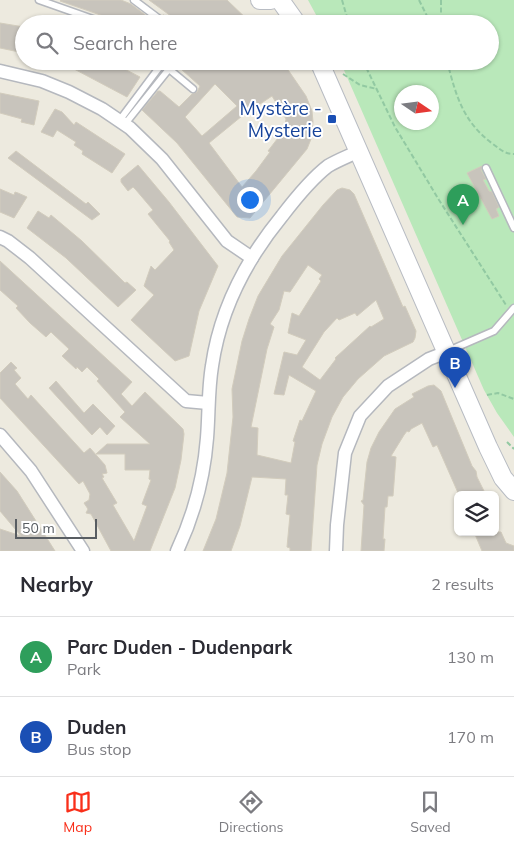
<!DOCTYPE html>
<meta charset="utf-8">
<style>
body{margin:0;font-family:Mulish,sans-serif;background:#f2f2f3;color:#2b2b33}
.controls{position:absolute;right:15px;bottom:15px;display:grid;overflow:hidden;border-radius:8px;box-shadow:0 1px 4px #0004}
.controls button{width:45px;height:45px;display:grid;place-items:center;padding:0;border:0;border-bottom:1px solid #e1e1e2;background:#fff;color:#2b2b33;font:25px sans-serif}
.compass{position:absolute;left:394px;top:85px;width:45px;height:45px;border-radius:50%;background:#fff;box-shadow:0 1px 4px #0004;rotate:103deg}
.scale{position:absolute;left:15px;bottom:12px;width:82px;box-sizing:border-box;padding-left:5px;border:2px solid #585d62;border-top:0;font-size:14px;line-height:18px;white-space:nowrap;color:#585d62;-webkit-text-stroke:4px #fff;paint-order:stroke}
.you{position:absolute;left:249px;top:199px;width:18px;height:18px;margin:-12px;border:4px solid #fff;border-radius:50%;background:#1a73e8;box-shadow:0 0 0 8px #1a73e833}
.badge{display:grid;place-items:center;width:32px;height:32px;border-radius:50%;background:#f92f1a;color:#fff;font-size:16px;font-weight:700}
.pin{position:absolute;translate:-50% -41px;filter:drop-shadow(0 1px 2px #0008)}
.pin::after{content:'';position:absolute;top:26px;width:18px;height:15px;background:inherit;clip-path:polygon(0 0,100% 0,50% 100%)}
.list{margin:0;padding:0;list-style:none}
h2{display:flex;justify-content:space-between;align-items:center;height:65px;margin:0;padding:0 20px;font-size:21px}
h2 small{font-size:16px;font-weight:400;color:#7c7c81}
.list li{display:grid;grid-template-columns:32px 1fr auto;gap:15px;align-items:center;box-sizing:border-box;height:80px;padding:0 20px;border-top:1px solid #e1e1e2}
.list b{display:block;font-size:19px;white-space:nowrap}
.list p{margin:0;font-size:16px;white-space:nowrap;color:#7c7c81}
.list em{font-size:16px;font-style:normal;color:#7c7c81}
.icon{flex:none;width:28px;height:28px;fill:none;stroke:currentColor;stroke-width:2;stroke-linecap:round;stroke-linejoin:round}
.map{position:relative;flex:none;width:514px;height:551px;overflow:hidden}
.search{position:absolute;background:#fff;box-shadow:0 1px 4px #0004;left:15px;right:15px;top:15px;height:55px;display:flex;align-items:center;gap:12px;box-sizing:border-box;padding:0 18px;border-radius:28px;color:#7c7c81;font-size:19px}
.sheet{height:225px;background:#fff}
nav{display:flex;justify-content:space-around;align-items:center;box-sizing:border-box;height:70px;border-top:1px solid #e1e1e2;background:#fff;font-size:14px;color:#7c7c81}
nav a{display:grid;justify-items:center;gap:2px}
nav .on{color:#f92f1a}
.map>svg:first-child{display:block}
.green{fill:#b9e8ba;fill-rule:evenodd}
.building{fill:#c8c4bc;stroke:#d2ccbd;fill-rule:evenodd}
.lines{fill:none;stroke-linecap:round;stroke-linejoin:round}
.lane-casing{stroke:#b5b8be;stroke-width:9}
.street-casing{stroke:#b5b8be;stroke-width:15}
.secondary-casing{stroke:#b8bcc3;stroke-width:20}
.path{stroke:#92c9a2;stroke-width:2;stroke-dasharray:5 2.5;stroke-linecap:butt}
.lane{stroke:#fff;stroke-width:6}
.street{stroke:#fff;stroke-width:12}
.secondary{stroke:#fff;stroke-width:18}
.transit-dot{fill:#1a4fb4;stroke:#fff;stroke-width:2}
.labels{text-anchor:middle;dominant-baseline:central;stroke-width:4;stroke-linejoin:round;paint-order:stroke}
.transit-label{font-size:19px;fill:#164399;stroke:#fff;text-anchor:end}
</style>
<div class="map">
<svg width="514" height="551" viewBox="0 0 514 551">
<rect width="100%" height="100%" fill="#edeadf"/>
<!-- green -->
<path class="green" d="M308 0H514V437L497 413 484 390 340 61H490V24H321ZM402 92H432V122H402Z"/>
<!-- building -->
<g class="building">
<polygon points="61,0 121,0 131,4 157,24 120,24 115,20 60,1"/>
<polygon points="149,0 227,0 252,24 204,24 198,18 193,24 171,24 169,20 163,15 175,19"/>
<polygon points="0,23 24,27 24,53 0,48"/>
<polygon points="59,61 104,61 101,68 115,64 140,77 127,97"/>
<path d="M172 61H282L306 96 312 111 313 122 311 139 307 149 250 218 237 217 177 143 142 110 158 91H160L179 107 192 94 197 92 200 86ZM215 84 237 106 202 136 185 117ZM272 96 286 119 284 130 268 151 270 152 256 171 242 187 209 143 242 116Z"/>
<polygon points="0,93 39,101 34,125 21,122 22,119 0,113"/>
<polygon points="55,109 62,112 74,125 76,122 125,154 112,173 82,154 83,151 74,145 76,142 57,130 53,137 41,132"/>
<polygon points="16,151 86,204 88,202 100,214 92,220 8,158"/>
<polygon points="138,165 169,202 218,266 199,311 189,356 175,361 131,320 154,295 144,286 151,266 155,270 174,250 169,242 170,241 148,214 153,210 136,190 133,187 128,191 121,182 121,179"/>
<polygon points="482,166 481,170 486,179 483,180 489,191 492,192 499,207 496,209 499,216 492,219 467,173"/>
<path d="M342 188 350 190 354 194 403 307 405 306 416 331 415 338 413 342 384 356 358 379 343 397 332 417 322 444 317 465 311 551H290V548L287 547 290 515 286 514 288 495H285L286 479 252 477 240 526 231 551H203L216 519 227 473 233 417 232 389 242 341 249 319 258 296 282 256 323 205 337 190ZM308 265 322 275 319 279 321 281 299 316 292 313 288 333 306 340 297 355 284 352 274 394 284 395 289 375 316 391 302 421 300 420 293 441 295 442 291 463 257 455 258 428 251 427 267 349 274 327 270 324 279 310 284 291 290 292ZM376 300 384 319 371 327 370 326 335 358 336 359 320 380 302 367 324 332 337 318 339 320 355 313 357 316Z"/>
<polygon points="0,189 14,195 15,192 18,193 27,197 14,218 0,212"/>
<polygon points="38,211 49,218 51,215 82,241 125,283 127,282 136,290 118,307 66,258 27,228"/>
<polygon points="0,261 132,382 121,394 132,406 145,392 183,429 184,434 181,460 175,488 150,551 111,551 91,514 86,513 88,509 84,503 89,500 90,494 83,481 79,484 0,398 0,373 11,362 17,368 14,370 21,378 15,384 28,399 31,395 84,453 90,448 105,465 107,473 102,474 104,477 102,478 117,503 113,505 134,541 147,506 142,504 151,480 149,479 150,470 125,470 125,454 96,454 107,444 150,444 120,417 125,412 97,381 99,379 87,367 82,372 77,367 76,369 62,356 69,349 51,332 46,337 30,323 16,308 18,306 0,290"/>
<polygon points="56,381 84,413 93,404 115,426 107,435 100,427 92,435 49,388"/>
<polygon points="434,385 441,391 472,466 476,471 477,477 484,491 483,495 459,495 437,445 433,447 422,423 411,429 409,432 407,431 404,435 391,456 396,457 393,496 388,496 387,507 385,507 383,539 385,539 384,551 361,551 364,505 361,501 363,500 367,462 371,448 379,432 395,409 414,397 412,394 428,386"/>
<polygon points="0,472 17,491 55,551 0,551 0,529 21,536 0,511"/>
<polygon points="474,532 501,532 506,543 514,546 514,551 482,551"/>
</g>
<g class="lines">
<defs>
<g id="lane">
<polyline points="39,0 107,24"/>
<polyline points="134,0 166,24"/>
<polyline points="119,121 164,61"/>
<polyline points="125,124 169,69 193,89"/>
<polyline points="486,168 514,228"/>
<polyline points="448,351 494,331 514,308"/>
</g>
<g id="street">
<polyline points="0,71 42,81 69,92 102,109 130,128 162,159 227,241 252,258"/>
<polyline points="0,237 8,241 30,258 186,401 208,403"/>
<polyline points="0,435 31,471 83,551"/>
<path d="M177 551C194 515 204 477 207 438 209 414 208 390 212 366 220 310 246 260 282 216 295 199 311 179 328 166 338 160 349 156 359 151"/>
<polyline points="336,551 337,525 345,453 360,416 388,386 429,359 447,352"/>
</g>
<g id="secondary">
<polyline points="260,0 271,0"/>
<polyline points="280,0 297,24"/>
<polyline points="319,61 488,447 503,478 514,491"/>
</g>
</defs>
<!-- lane casing -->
<use href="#lane" class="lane-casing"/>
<!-- street casing -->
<use href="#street" class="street-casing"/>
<!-- secondary casing -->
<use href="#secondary" class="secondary-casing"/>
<!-- path -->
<g class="path">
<polyline points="342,0 349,24"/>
<polyline points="419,0 431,24"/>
<polyline points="441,0 441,24"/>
<polyline points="363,61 395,127 439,200 506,305"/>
<path d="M447 61C456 96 463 122 493 144 501 150 505 154 514 154"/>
<polyline points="343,74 360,85 377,89"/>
<polyline points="487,395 498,393 514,399"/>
<polyline points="507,442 514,449"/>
</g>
<!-- lane -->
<use href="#lane" class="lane"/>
<!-- street -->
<use href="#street" class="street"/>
<!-- secondary -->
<use href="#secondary" class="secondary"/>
</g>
<!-- markers -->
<rect class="transit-dot" x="327" y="114" width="10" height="10" rx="2.5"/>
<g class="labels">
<!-- transit labels -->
<g class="transit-label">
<text x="322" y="108">Mystère -<tspan x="322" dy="22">Mysterie</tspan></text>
</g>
</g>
</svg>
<div class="controls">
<button><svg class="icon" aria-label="layers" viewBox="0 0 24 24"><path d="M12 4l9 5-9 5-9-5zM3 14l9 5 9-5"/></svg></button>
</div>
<svg class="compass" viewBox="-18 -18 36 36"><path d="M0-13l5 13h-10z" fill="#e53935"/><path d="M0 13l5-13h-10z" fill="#7c7c81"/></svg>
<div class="scale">50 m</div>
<div class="you"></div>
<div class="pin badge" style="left:463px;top:225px;background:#2e9e5b">A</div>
<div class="pin badge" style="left:455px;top:388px;background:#1a4fb4">B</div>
<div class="search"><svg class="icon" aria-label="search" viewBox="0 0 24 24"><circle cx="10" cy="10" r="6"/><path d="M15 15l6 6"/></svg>Search here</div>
</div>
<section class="sheet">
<h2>Nearby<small>2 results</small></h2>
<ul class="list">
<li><span class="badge" style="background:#2e9e5b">A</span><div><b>Parc Duden - Dudenpark</b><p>Park</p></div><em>130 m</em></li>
<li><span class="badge" style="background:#1a4fb4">B</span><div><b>Duden</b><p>Bus stop</p></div><em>170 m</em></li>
</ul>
</section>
<nav>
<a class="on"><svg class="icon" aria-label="map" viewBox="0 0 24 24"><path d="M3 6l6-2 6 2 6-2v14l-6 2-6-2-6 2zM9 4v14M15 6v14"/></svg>Map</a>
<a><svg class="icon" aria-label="directions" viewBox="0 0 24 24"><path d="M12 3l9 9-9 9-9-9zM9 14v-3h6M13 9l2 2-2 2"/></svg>Directions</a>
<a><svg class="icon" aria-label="saved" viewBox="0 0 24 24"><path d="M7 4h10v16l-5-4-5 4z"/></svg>Saved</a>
</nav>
